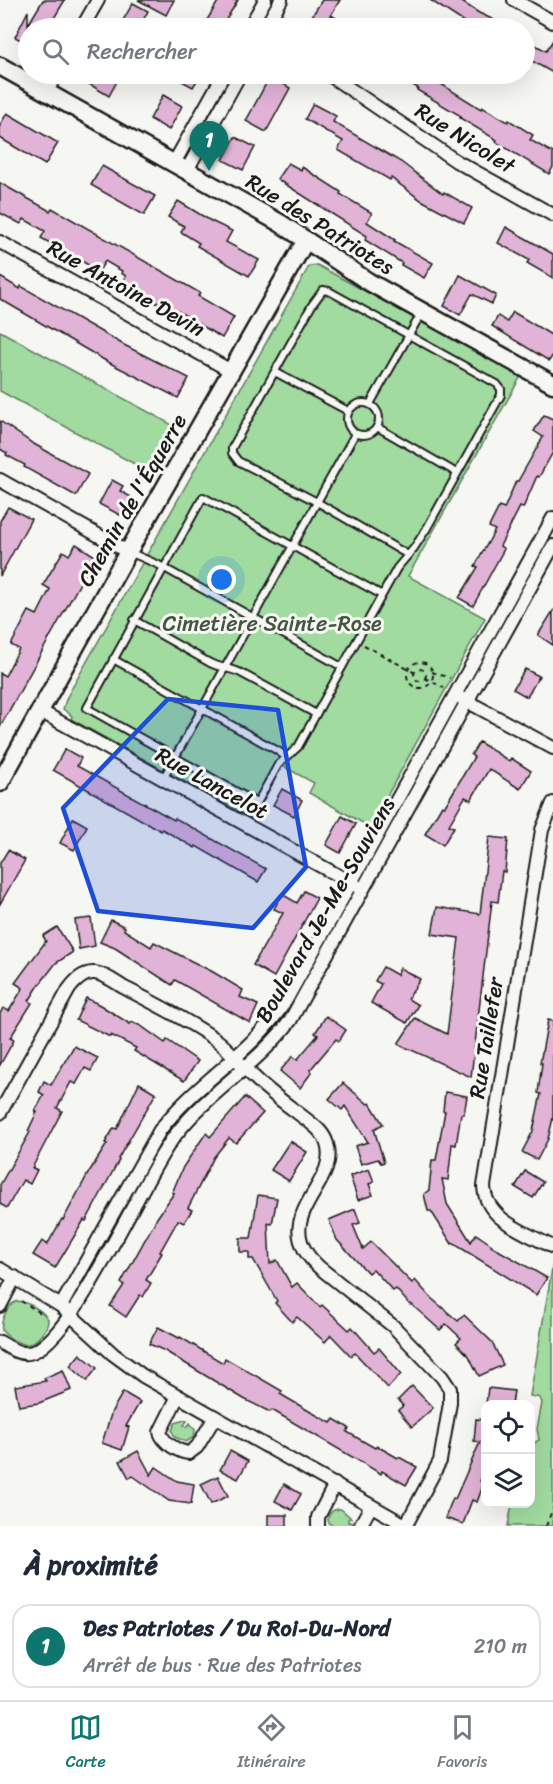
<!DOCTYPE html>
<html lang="fr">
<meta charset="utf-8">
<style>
body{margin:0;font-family:Sriracha,sans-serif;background:#f2f2f3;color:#1f2937}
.controls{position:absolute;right:18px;bottom:18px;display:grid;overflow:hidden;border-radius:12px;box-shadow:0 6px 24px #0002}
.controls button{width:54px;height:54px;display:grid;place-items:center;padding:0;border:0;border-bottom:2px solid #e0e1e3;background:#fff;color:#1f2937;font:30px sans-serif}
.you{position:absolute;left:222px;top:580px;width:21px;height:21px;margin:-15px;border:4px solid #fff;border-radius:50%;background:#1a73e8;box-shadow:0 0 0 9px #1a73e833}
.badge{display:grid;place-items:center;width:39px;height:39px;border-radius:50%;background:#0f766e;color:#fff;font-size:20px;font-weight:700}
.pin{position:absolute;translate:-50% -50px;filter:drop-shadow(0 2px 3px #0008)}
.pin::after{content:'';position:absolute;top:32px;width:21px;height:18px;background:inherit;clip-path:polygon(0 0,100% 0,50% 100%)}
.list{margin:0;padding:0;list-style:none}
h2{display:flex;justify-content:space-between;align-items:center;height:78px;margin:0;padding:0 24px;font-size:26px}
h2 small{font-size:20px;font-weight:400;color:#747a83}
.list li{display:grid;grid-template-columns:39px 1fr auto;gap:18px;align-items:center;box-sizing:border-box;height:84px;margin:0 12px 12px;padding:0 12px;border:2px solid #e0e1e3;border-radius:18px}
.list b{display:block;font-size:22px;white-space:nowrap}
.list p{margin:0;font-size:20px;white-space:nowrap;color:#747a83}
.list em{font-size:20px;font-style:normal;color:#747a83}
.icon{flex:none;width:33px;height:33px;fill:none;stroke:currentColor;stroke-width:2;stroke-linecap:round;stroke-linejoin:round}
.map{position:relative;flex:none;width:553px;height:1526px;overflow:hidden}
.search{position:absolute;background:#fff;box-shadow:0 6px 24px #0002;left:18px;right:18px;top:18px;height:66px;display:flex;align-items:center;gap:15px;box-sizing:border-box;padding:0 21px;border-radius:33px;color:#747a83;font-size:22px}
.sheet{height:174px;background:#fff}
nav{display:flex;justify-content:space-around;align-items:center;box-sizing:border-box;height:84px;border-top:2px solid #e0e1e3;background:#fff;font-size:16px;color:#747a83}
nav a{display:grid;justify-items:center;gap:3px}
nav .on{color:#0f766e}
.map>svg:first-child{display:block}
.green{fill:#a1dba0;stroke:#5e7c5e;stroke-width:1.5}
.building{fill:#e1b3d6;stroke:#1c1c1c;stroke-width:1.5}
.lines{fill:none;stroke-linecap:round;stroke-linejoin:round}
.lane-casing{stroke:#1c1c1c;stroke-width:10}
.street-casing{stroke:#1c1c1c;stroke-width:16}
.secondary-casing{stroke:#1c1c1c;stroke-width:21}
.path{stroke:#1c1c1c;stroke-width:2;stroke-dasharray:4.5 4.5;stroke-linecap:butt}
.lane{stroke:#f6f6f2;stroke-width:6}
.street{stroke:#f6f6f2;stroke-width:12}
.secondary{stroke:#f6f6f2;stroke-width:16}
.marked{fill:#1d4ed8;fill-opacity:0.2;stroke:#1d4ed8;stroke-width:4.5;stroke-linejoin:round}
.labels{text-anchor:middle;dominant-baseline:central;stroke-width:6;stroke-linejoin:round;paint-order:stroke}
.street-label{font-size:22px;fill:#1c1c1c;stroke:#f6f6f2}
.park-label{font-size:22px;fill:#454;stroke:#f6f6f2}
</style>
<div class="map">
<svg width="553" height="1526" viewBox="0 0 553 1526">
<rect width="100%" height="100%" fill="#f6f6f2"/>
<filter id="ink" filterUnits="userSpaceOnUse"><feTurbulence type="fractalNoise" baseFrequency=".0167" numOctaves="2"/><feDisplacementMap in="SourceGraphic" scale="12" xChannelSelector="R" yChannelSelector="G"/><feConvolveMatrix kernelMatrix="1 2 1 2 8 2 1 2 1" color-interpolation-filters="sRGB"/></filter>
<g filter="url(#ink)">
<!-- green -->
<g class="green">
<polygon points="317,265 521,376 408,576 485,618 370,827 309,793 314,783 283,766 277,772 251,818 71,719 72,716 63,709 67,697 307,270 309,266"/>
<polygon points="0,331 176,427 151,473 0,391"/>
<polygon points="553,1263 553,1526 508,1526 512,1504 530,1504 531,1445 539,1440 537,1429 542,1403 540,1398 530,1396"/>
<path d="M17 1301C28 1302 42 1310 48 1319 49 1329 34 1347 23 1344 16 1342 7 1336 2 1331 0 1320 7 1306 17 1301Z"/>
<polygon points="184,1420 187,1421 184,1425 187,1427 190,1423 195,1430 194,1437 186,1442 175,1437 172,1431 175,1423"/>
<path d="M341 1509 351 1518 348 1519V1522H351L349 1526H332L328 1521C328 1513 332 1509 341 1509Z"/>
</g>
<!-- building -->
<g class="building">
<polygon points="43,0 65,0 48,28 28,28 28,44 15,37 28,11 28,25"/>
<polygon points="138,0 174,0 166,15"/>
<polygon points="219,0 238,0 221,28 209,28 204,25"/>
<polygon points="322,0 340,0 331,15 352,28 333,28 312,16"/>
<polygon points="430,0 459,0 479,13 511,28 473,28"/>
<polygon points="133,3 148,11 139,28 130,28 121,24"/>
<polygon points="525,39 546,51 553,40 553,73 532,61 525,73"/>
<polygon points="95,74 109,74 118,79 109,96 89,84"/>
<polygon points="169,74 201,74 193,87"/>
<polygon points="394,74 425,74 481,109 482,107 508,122 509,120 533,135 530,140 553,153 553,167 549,174 496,142 497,140 460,118 461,116 417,90 418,88"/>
<polygon points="270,76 290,88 266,132 246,121"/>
<polygon points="163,95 182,106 169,130 150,119"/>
<polygon points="313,104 336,116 333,122 401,162 443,194 444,192 472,208 464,223 421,200 391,178 390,180 338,150 343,141 305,119"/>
<polygon points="7,113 58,143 45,165 0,138 0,125"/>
<polygon points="235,137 255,147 243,170 223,160"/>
<polygon points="288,163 301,170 302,167 341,192 340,194 372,213 367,222 395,240 394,241 433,263 424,278 401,265 402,263 365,240 367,236 277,179"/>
<polygon points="102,166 155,196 144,215 91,185"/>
<polygon points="0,183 50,211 52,208 200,293 198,296 234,317 222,338 181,313 159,302 158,304 121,284 126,276 121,273 122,271 105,261 99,271 41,238 45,231 24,219 21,224 0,213"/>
<polygon points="178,201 211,221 232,231 226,242 259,260 249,276 197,246 199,243 181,232 184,226 168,217"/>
<polygon points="506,227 553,254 553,278 527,263 529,260 498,243"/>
<polygon points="460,275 496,295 492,304 472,294 460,315 444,306"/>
<polygon points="0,277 20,289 21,286 124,345 189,378 178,398 106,361 0,299"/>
<polygon points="513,312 553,336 553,355 549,361 492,326 498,316 507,322"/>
<polygon points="544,415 553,419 553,452 539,477 537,476 523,508 520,507 500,546 504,549 473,606 459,598 478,567 475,566 495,530 489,527 499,507 504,509 516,481 518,481 543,437 534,431"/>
<polygon points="0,421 32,443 88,474 76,496 24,467 25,465 6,455 7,453 0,449"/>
<polygon points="112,480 123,486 120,491 131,497 120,515 99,504"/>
<polygon points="8,507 31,519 0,576 0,521"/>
<polygon points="76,544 95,556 0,727 0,673 5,676 19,649 11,645 29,611 37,615 50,589 43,585 63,551 69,555"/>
<polygon points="553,611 553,645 538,635"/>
<polygon points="525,669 539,676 527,697 513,689"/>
<polygon points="479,742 509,761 511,758 531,771 520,789 489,769 471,800 465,797 449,825 454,827 443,845 425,834 442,805 445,806 474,757 471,755"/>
<polygon points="65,749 81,758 77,766 174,820 175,818 266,869 258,882 196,846 195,848 162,829 161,831 53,770"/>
<polygon points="282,789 302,800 294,816 273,805"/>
<polygon points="342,816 356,824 340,853 326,845"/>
<polygon points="73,818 87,826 74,850 60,843"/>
<polygon points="489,837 508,839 505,872 502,871 498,902 492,901 471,1077 398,1044 415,1018 447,1034 459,938 432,934 437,907 480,914"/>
<polygon points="8,850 25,860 0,904 0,863"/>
<polygon points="304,891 317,898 274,977 253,965 283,913 274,909 282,894 297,903"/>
<polygon points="91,918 95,946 79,949 75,920"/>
<polygon points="111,920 125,927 124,930 151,947 154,942 213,972 243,990 240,997 258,1005 250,1023 175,980 172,985 115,948 100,942"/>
<polygon points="57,927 73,952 56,963 39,985 29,1001 32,1003 10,1038 14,1040 0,1065 0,1014 3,1008 9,1011 23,988 15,983 46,941 43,936"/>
<polygon points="383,967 397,975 400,968 420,979 408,999 418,1005 407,1023 371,1003 381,984 375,981"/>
<polygon points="86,998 100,1005 130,1024 132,1022 141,1026 165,1043 167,1040 198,1061 184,1081 134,1051 136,1048 111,1035 110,1037 76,1020"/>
<polygon points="326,1016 346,1030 339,1041 336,1039 310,1070 312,1072 300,1088 280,1071 293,1056 297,1060 318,1035 315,1033"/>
<polygon points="548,1020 553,1021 553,1118 548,1139 537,1160 522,1152 533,1131 541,1094 538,1093 542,1063 540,1063"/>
<polygon points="74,1046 98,1058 91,1071 85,1068 76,1084 71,1082 57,1108 62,1111 32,1168 37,1170 30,1184 23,1180 7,1208 0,1204 0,1185 30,1132 28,1131 37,1112 35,1111 44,1095 39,1092 44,1081 51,1085"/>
<polygon points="139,1083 156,1093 118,1159 119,1160 86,1221 84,1220 55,1268 33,1255 42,1241 47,1245 62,1219 63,1220 89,1172 107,1144 105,1143 114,1128 117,1129"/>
<polygon points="343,1083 368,1104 370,1103 383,1124 374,1129 384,1162 381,1163 378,1159 361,1164 355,1146 368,1142 345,1106 342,1110 329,1099"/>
<polygon points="445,1092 467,1096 464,1114 461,1114 456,1145 452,1144 448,1180 442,1179 447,1204 471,1242 476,1234 492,1245 491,1246 547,1278 536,1295 453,1243 452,1244 431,1211 428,1211 424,1194 429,1190 432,1160 436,1160 445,1111 443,1111"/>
<polygon points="245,1097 263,1113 236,1143 229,1138 214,1157 188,1208 192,1210 184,1223 178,1220 160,1252 162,1253 146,1280 151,1283 143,1297 140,1295 126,1317 110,1306 124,1285 121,1283 157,1218 174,1193 172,1193 183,1167 206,1133 210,1137"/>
<polygon points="290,1141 307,1152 289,1181 271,1170"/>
<polygon points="369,1169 374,1182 369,1184 373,1195 358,1200 350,1176"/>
<polygon points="525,1171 543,1182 533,1198 515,1187"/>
<polygon points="258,1195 277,1198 272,1224 268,1223 270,1264 277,1260 292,1287 297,1283 320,1307 322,1305 349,1330 352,1327 374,1352 379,1348 401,1374 388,1388 355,1353 351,1356 331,1335 325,1342 297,1317 292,1322 275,1303 277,1301 253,1259 249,1259 249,1252 240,1252 240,1238 251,1238"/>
<polygon points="355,1209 360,1223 353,1225 363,1249 371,1242 412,1283 415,1280 431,1298 458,1321 464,1315 492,1342 503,1365 479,1376 469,1356 456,1343 461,1338 446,1324 440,1330 411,1304 410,1305 396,1289 393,1291 373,1269 368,1273 337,1240 329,1220"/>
<polygon points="158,1327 179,1338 180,1337 223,1363 225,1358 282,1391 280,1394 309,1411 331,1423 334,1419 349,1428 347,1432 375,1448 377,1446 398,1458 399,1457 417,1467 406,1485 382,1471 381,1474 272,1410 270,1412 244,1399 165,1351 149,1344"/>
<polygon points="80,1354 97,1368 87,1381 70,1366"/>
<polygon points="63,1370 71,1390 39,1403 19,1406 15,1386 46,1381 44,1378"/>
<polygon points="412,1386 433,1408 412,1427 398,1410 403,1406 398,1400"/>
<polygon points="488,1388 514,1391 512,1404 486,1404"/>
<polygon points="123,1392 140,1402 126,1426 129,1427 122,1450 102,1443 112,1411"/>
<polygon points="476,1419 486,1420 486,1468 480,1481 484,1483 477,1502 472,1500 463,1524 445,1518 453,1498 455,1499 480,1442 474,1441"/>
<polygon points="138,1451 151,1475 156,1467 177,1481 194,1484 191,1504 169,1501 133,1476 129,1478 120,1461"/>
<polygon points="230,1451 248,1461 238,1479 220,1470"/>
<polygon points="218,1476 228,1496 211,1504 201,1484"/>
<polygon points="284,1484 301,1494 292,1510 275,1501"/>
<rect x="268" y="1515" width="19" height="11"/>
</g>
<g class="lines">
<defs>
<g id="lane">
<polyline points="275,372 348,411"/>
<circle cx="363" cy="419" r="16"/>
<polyline points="370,404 422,312"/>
<polyline points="377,427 457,473"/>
<polyline points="129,552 159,565 342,667"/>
<polyline points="382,595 203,497 87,708 257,803 278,765 298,747 397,568 414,548 427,528 501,395 501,389 497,384 329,291 323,290 312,305 232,448 232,453 238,461 317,502 408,555"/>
<path d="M134 620 210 663C220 668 231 668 241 673L316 714"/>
<polyline points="113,659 278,751 286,757"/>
<polyline points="163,779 355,434"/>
</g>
<g id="street">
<polyline points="514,0 553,22"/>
<polyline points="82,28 98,0"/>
<polyline points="249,28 265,0"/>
<polyline points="265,28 281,0"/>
<polyline points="328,74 456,161 553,215"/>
<polyline points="46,92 57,74"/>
<polyline points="174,163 224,74"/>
<polyline points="187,170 240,74"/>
<polyline points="0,242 231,371"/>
<polyline points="0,480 128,552"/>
<polyline points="461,698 553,748"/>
<polyline points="40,711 357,886"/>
<path d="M553 803 542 830 484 1186C485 1220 527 1233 553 1247"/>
<path d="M0 1113 69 989C75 981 83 972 95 973 104 974 115 982 123 987 154 1003 186 1019 215 1039 230 1049 240 1065 254 1077 270 1093 289 1106 307 1120 316 1127 324 1133 327 1144 341 1185 264 1219 320 1268L393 1326 442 1377 450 1389V1403L440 1461 406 1525"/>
<polyline points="0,1269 61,1306 113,1354 143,1376 407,1526"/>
<polyline points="0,1306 15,1277"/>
<path d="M61 1306 160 1130C197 1081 252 1054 286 1000L553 518"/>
<path d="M0 1342C8 1347 19 1355 29 1353 73 1345 143 1174 177 1133 210 1091 258 1064 290 1021L553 546"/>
<path d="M178 1396 160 1432C163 1443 179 1452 189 1453L197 1447 215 1417"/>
<polyline points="318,1526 318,1517 335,1484"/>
<polyline points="360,1526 371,1506"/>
</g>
<g id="secondary">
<polyline points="0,66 280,223 369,282 553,384"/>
<polyline points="0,783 128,552 306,240"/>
</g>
</defs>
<!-- lane casing -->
<use href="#lane" class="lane-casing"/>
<!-- street casing -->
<use href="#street" class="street-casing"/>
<!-- secondary casing -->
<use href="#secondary" class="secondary-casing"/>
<!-- path -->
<g class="path">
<polyline points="364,645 415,673"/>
<circle cx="420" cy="675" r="13"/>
<circle cx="420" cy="675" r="6"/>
<polyline points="432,672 450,678"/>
<polyline points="425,678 444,688"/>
<polyline points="21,1301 44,1315"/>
<polyline points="546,1526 553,1508"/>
</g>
<!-- lane -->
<use href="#lane" class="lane"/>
<!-- street -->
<use href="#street" class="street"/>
<!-- secondary -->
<use href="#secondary" class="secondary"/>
</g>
</g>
<!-- marked area -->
<path class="marked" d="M168 699 278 710 306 867 253 928 98 911 63 808Z"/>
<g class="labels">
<!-- street labels -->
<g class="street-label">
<text transform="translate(465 138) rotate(32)">Rue Nicolet</text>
<text transform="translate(320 224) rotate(32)">Rue des Patriotes</text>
<text transform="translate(126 288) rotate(29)">Rue Antoine Devin</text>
<text transform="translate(132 500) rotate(-60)">Chemin de l'Équerre</text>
<text transform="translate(212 783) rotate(29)">Rue Lancelot</text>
<text transform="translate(325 910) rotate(-60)">Boulevard Je-Me-Souviens</text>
<text transform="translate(486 1038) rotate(-81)">Rue Taillefer</text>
</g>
<!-- park labels -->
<g class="park-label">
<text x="272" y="623">Cimetière Sainte-Rose</text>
</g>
</g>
</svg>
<div class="controls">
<button><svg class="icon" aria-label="locate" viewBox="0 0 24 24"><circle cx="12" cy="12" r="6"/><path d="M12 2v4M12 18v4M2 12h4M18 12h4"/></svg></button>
<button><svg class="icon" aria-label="layers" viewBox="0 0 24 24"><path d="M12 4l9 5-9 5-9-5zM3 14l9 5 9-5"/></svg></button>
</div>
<div class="you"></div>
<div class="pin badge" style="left:209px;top:171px">1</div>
<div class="search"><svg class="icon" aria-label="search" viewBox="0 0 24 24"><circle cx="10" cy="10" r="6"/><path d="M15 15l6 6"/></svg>Rechercher</div>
</div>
<section class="sheet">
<h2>À proximité<small></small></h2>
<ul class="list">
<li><span class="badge">1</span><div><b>Des Patriotes / Du Roi-Du-Nord</b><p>Arrêt de bus · Rue des Patriotes</p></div><em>210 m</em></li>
</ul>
</section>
<nav>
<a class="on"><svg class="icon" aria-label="map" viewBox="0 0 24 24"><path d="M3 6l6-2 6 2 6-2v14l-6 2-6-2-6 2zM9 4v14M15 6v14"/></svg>Carte</a>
<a><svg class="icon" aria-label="directions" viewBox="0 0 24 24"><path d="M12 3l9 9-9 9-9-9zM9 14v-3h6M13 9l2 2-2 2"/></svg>Itinéraire</a>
<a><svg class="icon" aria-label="saved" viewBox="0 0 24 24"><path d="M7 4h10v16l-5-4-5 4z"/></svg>Favoris</a>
</nav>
